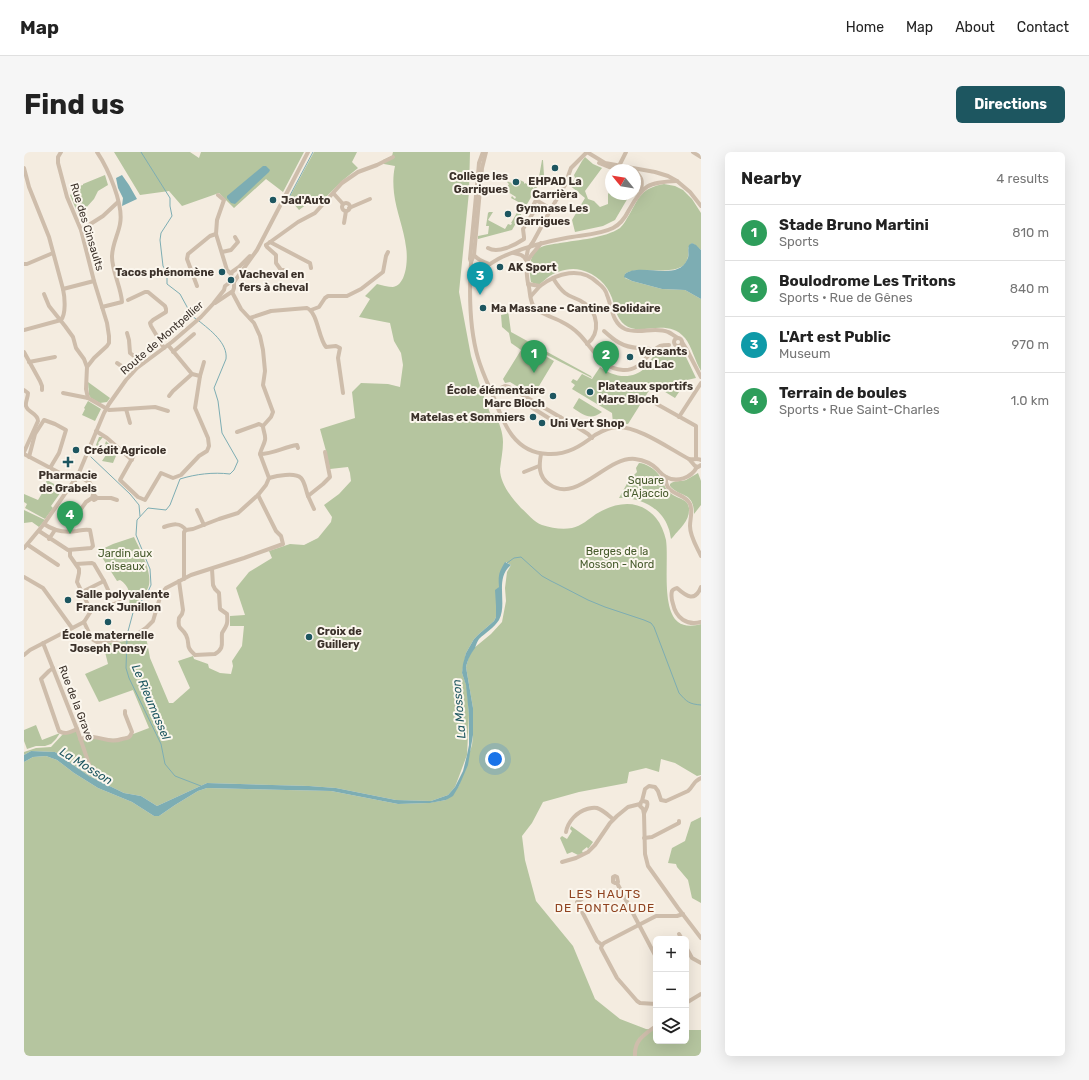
<!DOCTYPE html>
<meta charset="utf-8">
<style>
body{margin:0;font-family:Rubik,sans-serif;background:#f6f6f6;color:#222}
.controls{position:absolute;right:12px;bottom:12px;display:grid;overflow:hidden;border-radius:6px;box-shadow:0 4px 16px #0002}
.controls button{width:36px;height:36px;display:grid;place-items:center;padding:0;border:0;border-bottom:1px solid #e0e0e0;background:#fff;color:#222;font:20px sans-serif}
.compass{position:absolute;left:581px;top:12px;width:36px;height:36px;border-radius:50%;background:#fff;box-shadow:0 4px 16px #0002;rotate:300deg}
.you{position:absolute;left:471px;top:607px;width:14px;height:14px;margin:-10px;border:3px solid #fff;border-radius:50%;background:#1a73e8;box-shadow:0 0 0 6px #1a73e833}
.badge{display:grid;place-items:center;width:26px;height:26px;border-radius:50%;background:#1d5660;color:#fff;font-size:13px;font-weight:700}
.pin{position:absolute;translate:-50% -33px;filter:drop-shadow(0 1px 2px #0008)}
.pin::after{content:'';position:absolute;top:21px;width:14px;height:12px;background:inherit;clip-path:polygon(0 0,100% 0,50% 100%)}
.list{margin:0;padding:0;list-style:none}
h2{display:flex;justify-content:space-between;align-items:center;height:52px;margin:0;padding:0 16px;font-size:17px}
h2 small{font-size:13px;font-weight:400;color:#767676}
.list li{display:grid;grid-template-columns:26px 1fr auto;gap:12px;align-items:center;box-sizing:border-box;height:56px;padding:0 16px;border-top:1px solid #e0e0e0}
.list b{display:block;font-size:15px;white-space:nowrap}
.list p{margin:0;font-size:13px;white-space:nowrap;color:#767676}
.list em{font-size:13px;font-style:normal;color:#767676}
.icon{flex:none;width:22px;height:22px;fill:none;stroke:currentColor;stroke-width:2;stroke-linecap:round;stroke-linejoin:round}
.map{position:relative;flex:none;width:677px;height:904px;overflow:hidden;border-radius:6px}
header{display:flex;align-items:center;gap:24px;box-sizing:border-box;height:56px;padding:0 20px;background:#fff;border-bottom:1px solid #e0e0e0}
header strong{font-size:19px}
nav{display:flex;gap:22px;margin-inline-start:auto;font-size:14px}
.intro{display:flex;align-items:center;justify-content:space-between;box-sizing:border-box;height:96px;padding:0 24px}
h1{margin:0;font-size:28px}
.button{padding:10px 18px;border-radius:6px;background:#1d5660;color:#fff;font-size:14px;font-weight:700}
main{display:flex;gap:24px;padding:0 24px}
aside{flex:1;background:#fff;border-radius:6px;box-shadow:0 4px 16px #0002}
.map>svg:first-child{display:block}
.green{fill:#b5c59f}
.water{fill:#7dadb3}
.lines{fill:none;stroke-linecap:round;stroke-linejoin:round}
.stream{stroke:#7dadb3;stroke-width:1}
.minor{stroke:#cebdab;stroke-width:4}
.poi-dot{fill:#1d5660;stroke:#fbf6ed;stroke-width:1.5}
.labels{text-anchor:middle;dominant-baseline:central;stroke-width:4;stroke-linejoin:round;paint-order:stroke}
.poi-label{font-size:11px;font-weight:bold;fill:#3b312a;stroke:#fbf6ed;text-anchor:start}
.street-label{font-size:11px;fill:#3b312a;stroke:#fbf6ed}
.park-label{font-size:11px;fill:#475b2d;stroke:#fbf6ed}
.water-label{font-size:12px;font-style:italic;fill:#1d5660;stroke:#fbf6ed}
.neighbourhood-label{font-size:12px;letter-spacing:1px;fill:#8f421f;stroke:#fbf6ed}
</style>
<header>
<strong>Map</strong>
<nav><a>Home</a><a>Map</a><a>About</a><a>Contact</a></nav>
</header>
<div class="intro"><h1>Find us</h1><a class="button">Directions</a></div>
<main>
<div class="map">
<svg width="677" height="904" viewBox="0 0 677 904">
<rect width="100%" height="100%" fill="#f4ece0"/>
<!-- green -->
<g class="green">
<polygon points="90,0 166,0 175,6 177,0 280,0 259,40 242,27 210,56 195,41 158,54 145,39 116,43"/>
<polygon points="290,0 333,0 328,10 334,16 318,29 293,54 287,49 275,58 269,51 264,48"/>
<path d="M369 0H446L445 40 435 140 447 204 455 231 466 261H471C475 271 479 280 479 290 479 299 477 308 476 317 476 332 488 346 497 356 504 362 510 370 518 373 528 376 538 378 548 376 557 374 565 367 572 362 592 350 615 346 632 366 637 372 640 380 642 388 645 409 637 456 654 470 660 475 670 474 677 472V623L673 624 651 611 637 607 635 620 622 616 605 620 603 631 555 640 519 650 508 671 498 684 501 708 512 749 549 794 571 847 596 867 622 877 632 878V889H662V878H677V904H0V610L9 605 22 604 33 608 50 621 74 636 108 650 130 664H135L151 653 174 639 183 636 307 639 374 652 405 651 422 648 435 634 448 593 449 583V556L442 515 445 504 450 496 467 482 478 470 482 449 481 436 483 420 487 413 482 410 476 424 472 465 470 469 455 482 450 487 442 501 438 521 443 535 445 563 443 603 431 635 424 643 407 649 372 648 312 636 285 634 183 631 133 654 117 644 100 641 65 624 31 600 7 599 0 603V600L12 596 27 595 39 582 52 579 57 585 93 587 104 584 125 576 109 538 75 550 61 522 84 512 79 492 101 489 121 485 123 490 126 506 145 551H149L166 536 154 509 169 504 170 507 184 512 185 516 196 521 207 522 209 514 208 509 218 494 220 474H206V464L221 463 212 436 225 420 248 406 245 399 266 392 280 393 294 386 307 370 308 365 300 353 315 342 327 329 326 321 324 315 306 317 302 299 296 277 331 266 328 240 337 231 364 232 376 235 379 213 377 201 370 189 366 171 335 165 346 147 341 144 353 132C358 133 364 135 369 135 383 133 384 106 382 95 380 77 372 59 370 41 369 32 369 23 371 14L360 12 359 8 368 4Z"/>
<path d="M561 5 569 12 578 16 561 39 564 47 570 49 576 55 584 52V42L587 37V42H600L605 44 591 68 579 74 551 80 548 68 561 46C556 42 552 38 546 34L551 26 550 23 558 9Z"/>
<polygon points="518,8 519,8 520,23 488,78 454,87 454,84 464,82 465,74 462,74 464,61 465,60 469,60 464,68 481,77 484,72 487,73 488,71 487,71 498,52 487,46 488,44 491,47 492,45 481,38 485,32 482,29 488,31 492,28 493,28 494,27 500,30 500,32 501,31 507,34 506,36 508,35 510,36 515,25"/>
<polygon points="81,23 84,33 74,39 70,47 61,57 54,62 46,43 53,38 55,34 59,33 59,32"/>
<path d="M640 32 651 34 659 38 668 47 677 61V98L671 93 668 91 664 96C669 133 617 110 601 122V126L608 129 638 137 661 138 677 147V219C671 209 668 195 661 186 643 165 616 185 601 173 592 166 591 155 588 146 583 132 572 122 557 118 546 115 532 119 523 126 521 128 518 130 516 132 513 133 510 131 507 130 505 119 504 104 515 96 521 93 530 92 536 91 554 88 581 86 596 76 600 72 602 68 605 63 615 46 617 36 640 32Z"/>
<polygon points="484,158 487,180 567,224 568,226 511,197 503,212 511,198 530,209 509,244 486,230 481,231 479,227 497,198 487,191 485,181 478,175 477,163 482,162"/>
<path d="M649 196 657 199 662 205 672 226 663 228 651 246 633 235 626 237 604 272 589 271 588 261 548 237 551 233 547 230 549 227 553 229 558 222 568 227 576 215C589 225 608 229 622 215 626 210 628 204 634 200 638 197 644 197 649 196Z"/>
<polygon points="64,230 86,246 83,250 76,251 67,246 65,243"/>
<path d="M555 246 578 260C566 269 560 263 549 256Z"/>
<polygon points="64,249 77,257 71,269 58,263 61,257 60,256"/>
<polygon points="75,285 79,285 74,291 75,292 75,293 81,295 82,292 81,292 82,289 85,292 84,294 86,296 88,294 94,299 89,311 78,309 82,303 72,293"/>
<path d="M615 311C621 311 631 317 635 323 640 331 640 337 649 343 655 347 664 347 665 356 666 369 656 376 649 385L647 387C646 383 646 379 644 375 637 355 615 345 595 346L605 328 613 320 612 316Z"/>
<path d="M674 321 677 329V353L670 362C670 339 656 346 646 334V332C650 328 657 330 662 328 666 326 670 323 674 321Z"/>
<polygon points="23,328 39,337 27,354 29,356 21,367 1,356 3,352 0,350 0,342 14,348 20,338 18,337"/>
<polygon points="0,358 21,368 15,375 8,370 0,371"/>
<path d="M110 385C116 398 128 419 125 433 123 441 114 449 109 456H105C106 444 107 435 96 428L93 429 74 399 89 392Z"/>
<polygon points="12,573 18,588 36,581 32,587 27,592 21,594 12,594 3,597 0,589 0,578"/>
<polygon points="677,665 677,751 668,746 664,728 653,715 652,712 644,711 648,696 661,689 667,670"/>
<polygon points="547,674 569,690 564,697 563,695 558,699 559,701 554,703 548,700 543,702 536,686 538,684 543,687 548,679 546,677"/>
</g>
<!-- water -->
<g class="water">
<polygon points="239,14 242,14 246,18 245,20 211,52 207,51 203,46 203,44"/>
<polygon points="98,23 105,33 113,47 98,54 99,46 94,36 92,26"/>
<path d="M668 91 672 93 677 98V147L661 138 638 137 608 129 600 125 601 122C616 110 653 130 663 108 666 103 663 98 665 93Z"/>
<path d="M481 410 487 413C470 427 484 451 475 468 470 476 461 481 455 487 453 490 452 493 451 496 446 503 444 507 442 515L449 556V583L444 613 435 634 429 644 422 648 406 651 374 652 307 639 183 636 174 639 151 653 135 664H130L108 650 74 636 50 621 33 608 22 604 9 605 0 610V603L7 599 31 600 65 624 100 641 117 644 133 654 183 631 285 634 312 636 372 648 407 649 424 643 431 635 439 619 443 603 445 593V563L442 533 438 521 439 512 442 501 450 487 455 482 470 469 472 465V454L471 438 475 435C474 423 475 420 481 410Z"/>
</g>
<g class="lines">
<!-- stream -->
<g class="stream">
<polyline points="117,0 146,46 146,54 148,64 137,81 136,88 139,114 143,121 143,132 156,142 168,164 172,167"/>
<polyline points="263,49 289,0"/>
<polyline points="67,305 106,342 115,353 116,364"/>
<path d="M483 411 490 406 497 405 518 424 527 429 535 433 564 448 581 455 620 468 627 471 630 475 655 541C663 550 665 552 677 553"/>
<path d="M103 483 110 457 122 444 127 433 126 417 112 383 113 368 124 356 142 358 146 353 156 327C172 322 189 320 206 322L210 318 214 309 198 281 194 249 190 236 202 207C204 191 186 178 175 169"/>
<polyline points="103,487 102,516 105,526 137,592 141,612 151,624 177,634"/>
</g>
<!-- minor -->
<g class="minor">
<polyline points="37,0 34,5 34,11 43,45 57,78 70,129 83,171 85,184 85,191 83,194 70,206 63,215"/>
<path d="M73 0C84 16 100 53 96 72 94 83 88 93 88 105 88 119 97 135 98 150L78 155"/>
<path d="M459 0 455 11 454 23 446 107 447 110C445 142 445 175 454 206 458 220 464 232 470 246 480 273 491 301 524 302 543 303 557 294 571 283 578 279 585 275 593 275 614 274 646 297 665 307 669 308 673 306 677 308"/>
<polyline points="563,0 581,11 631,20 644,24 653,29 666,40 677,54"/>
<polyline points="669,0 677,5"/>
<polyline points="575,11 585,15 599,17"/>
<path d="M0 16 5 35 25 85 39 137C41 146 42 162 37 168"/>
<polyline points="594,16 602,0"/>
<path d="M610 17C618 26 619 28 617 39"/>
<polyline points="310,42 319,52"/>
<polyline points="194,43 200,48 193,68 192,82 203,118 207,122"/>
<circle cx="322" cy="55" r="4"/>
<polyline points="325,56 346,47"/>
<polyline points="320,71 322,59"/>
<polyline points="57,78 79,64 94,50"/>
<polyline points="246,90 284,110 286,111 287,116"/>
<path d="M517 91C513 98 506 102 503 111 502 116 503 129 505 135 506 141 506 148 509 153 515 162 529 165 538 170 544 173 550 177 555 182 569 196 577 217 599 218 618 219 622 201 636 194 639 193 642 193 645 193"/>
<polyline points="242,93 274,70 291,61 318,31 334,20 353,13 369,5"/>
<polyline points="242,93 243,95 252,103 252,111 257,118 260,118"/>
<path d="M464 96C474 102 491 93 500 87V85L499 77 509 61V54L512 48 527 57"/>
<polyline points="198,100 207,98 214,90 211,85"/>
<path d="M490 101C495 102 500 103 502 108"/>
<path d="M450 103C454 108 459 110 465 112"/>
<polyline points="502,107 504,97 509,90 527,57 541,33 547,16 563,0"/>
<polyline points="447,110 450,103 458,16 462,0"/>
<polyline points="0,112 3,112 29,101"/>
<path d="M446 123H449C459 117 468 110 478 105 498 96 520 90 542 86 557 83 575 83 589 76 597 72 601 66 605 58 619 33 624 30 653 29"/>
<path d="M529 126C532 131 536 137 541 141 547 146 554 146 560 151 574 160 577 181 563 192"/>
<polyline points="205,131 208,120 215,115 226,104"/>
<path d="M504 132 516 134C533 121 557 114 574 131 578 134 582 139 583 143 588 155 588 171 601 177 615 183 630 174 644 180 647 181 650 184 654 186"/>
<polyline points="173,134 163,107 164,102 186,84 192,82"/>
<polyline points="39,137 70,129"/>
<polyline points="208,140 217,157 230,171 236,184 239,198 241,219 239,233 249,260 247,265 239,274"/>
<polyline points="20,142 25,154 41,174 49,185 52,196 60,207 63,215 62,237 64,246"/>
<polyline points="507,144 516,134"/>
<polyline points="104,148 121,140 124,140 141,154 142,157 142,160 129,168 126,171 127,174 140,196"/>
<polyline points="191,151 209,139 210,136 210,130 233,98 284,0"/>
<polyline points="287,158 295,155 301,146 304,144 323,144 337,137 359,120 362,104 364,100"/>
<path d="M226 166 247 159 283 156C294 161 294 185 302 195L312 194 316 196 314 206 319 241"/>
<polyline points="0,178 37,168"/>
<path d="M580 179C591 189 599 195 614 196 620 197 625 196 630 198"/>
<polyline points="103,181 105,188 106,201 119,211"/>
<circle cx="654" cy="190" r="4"/>
<polyline points="144,193 168,222 176,224"/>
<polyline points="655,194 664,200 663,198 658,190"/>
<polyline points="0,200 16,229 18,234 18,238"/>
<polyline points="149,200 170,182"/>
<polyline points="664,200 677,225"/>
<polyline points="5,210 31,205"/>
<polyline points="93,211 108,221"/>
<path d="M0 238 4 241C4 245 1 251 2 254 4 261 14 261 14 269L0 300"/>
<polyline points="467,240 481,234 485,235 553,275 564,282 568,286"/>
<polyline points="39,241 64,246 85,258 102,257 106,271"/>
<polyline points="145,244 149,239 168,222"/>
<polyline points="622,246 672,274 672,307"/>
<polyline points="509,249 506,254 507,255 531,270 534,268 536,265"/>
<polyline points="102,257 131,255 144,259"/>
<polyline points="655,265 677,231"/>
<polyline points="72,279 83,286 108,308"/>
<polyline points="213,280 235,272 239,274"/>
<polyline points="114,296 96,328 114,345 121,348 137,321 149,326 157,323 175,304 183,299 185,294 184,286 171,256 176,224 180,210"/>
<polyline points="0,302 51,329"/>
<path d="M236 302C249 302 260 295 273 293L274 296"/>
<path d="M517 302C515 313 514 324 525 332 553 353 582 304 611 307 619 308 627 311 633 317 636 320 638 323 642 325 653 331 667 326 673 315"/>
<polyline points="5,305 11,282 20,268 31,272 42,278 35,301 26,316"/>
<polyline points="665,307 671,314 674,315 677,313"/>
<polyline points="500,320 515,314"/>
<polyline points="54,323 66,331 70,343"/>
<path d="M642 325C640 344 661 340 666 352 669 359 666 367 666 374 666 385 673 395 677 404"/>
<path d="M245 326C252 324 271 320 277 326 281 330 282 339 284 344L299 332 306 325 301 300"/>
<polyline points="284,344 290,357"/>
<polyline points="72,346 87,346 93,348"/>
<polyline points="173,358 180,373"/>
<polyline points="47,371 62,350 68,346 69,343 71,344 72,345 72,347 70,348 68,346"/>
<path d="M140 375C149 372 156 370 162 378"/>
<path d="M15 379 44 398 67 396 69 394 66 378C61 377 58 378 53 379 41 381 30 379 20 372"/>
<polyline points="25,387 31,378"/>
<polyline points="4,393 34,413"/>
<polyline points="0,396 20,372 54,323 80,261 85,252 102,228 113,216 148,190 177,165 189,152 200,138 201,134 205,131"/>
<polyline points="46,399 46,404 55,417 55,421 53,430 67,459 60,470"/>
<polyline points="52,412 68,411 70,412 80,429 58,440"/>
<polyline points="0,425 19,436 48,476"/>
<path d="M160 427V380L162 378 169 377 195 367 214 361 234 343 242 333 245 326 236 302C237 297 240 293 241 288 242 283 239 279 239 274"/>
<polyline points="80,429 85,440"/>
<path d="M155 429 159 458 158 462 155 466C153 478 158 475 162 483 167 493 160 493 171 503L191 502C201 496 197 491 198 481 203 473 204 472 203 462L196 457 195 441 191 437 189 433 188 417"/>
<path d="M677 435C671 450 663 445 653 436 651 437 649 437 648 439 647 443 648 449 649 452 652 466 663 474 677 470"/>
<polyline points="67,459 70,459 99,449"/>
<polyline points="60,470 68,487 73,490 93,488 112,483 122,476 129,469 137,442 142,436 167,423 220,406 259,392 257,384 252,379 234,343"/>
<polyline points="19,491 53,577 67,618"/>
<polyline points="0,503 6,498 60,470"/>
<path d="M29 516 25 519 17 527 35 579C41 583 47 580 53 577"/>
<path d="M56 587C61 586 65 585 69 585 80 586 87 591 98 587 104 586 106 586 108 580L101 562V559"/>
<path d="M618 649 621 637 625 634 631 635 634 639 637 648 642 649 664 639C670 634 669 629 677 626"/>
<path d="M620 662C621 657 625 655 623 650L619 649 617 650 616 654 619 657 620 662 621 702 624 714 654 756 677 786"/>
<path d="M542 680C544 669 553 660 563 657 567 656 569 655 573 656 579 658 584 663 589 667"/>
<polyline points="620,686 628,685 655,671 655,669"/>
<polyline points="538,710 552,706 564,700 571,693 586,671 593,664 604,655 616,652"/>
<polyline points="593,731 594,730 593,725 591,724 589,725 589,730 591,731 593,731 632,805"/>
<polyline points="558,747 553,750 573,789 578,793 577,796 593,826 613,849 616,851 632,852"/>
<polyline points="655,782 658,787"/>
<polyline points="578,793 580,791 632,764 653,764 659,762"/>
<polyline points="662,795 668,806 677,811"/>
<polyline points="662,851 677,842"/>
<path d="M611 904C610 888 621 882 632 874"/>
</g>
</g>
<!-- markers -->
<g class="poi-dot">
<circle cx="531" cy="16" r="4"/>
<circle cx="492" cy="30" r="4"/>
<circle cx="249" cy="48" r="4"/>
<circle cx="484" cy="62" r="4"/>
<circle cx="476" cy="115" r="4"/>
<circle cx="198" cy="120" r="4"/>
<circle cx="207" cy="128" r="4"/>
<circle cx="459" cy="156" r="4"/>
<circle cx="606" cy="205" r="4"/>
<circle cx="566" cy="240" r="4"/>
<circle cx="529" cy="244" r="4"/>
<circle cx="509" cy="265" r="4"/>
<circle cx="518" cy="271" r="4"/>
<circle cx="52" cy="298" r="4"/>
<path d="M42 304h4v4h4v4h-4v4h-4v-4h-4v-4h4z"/>
<circle cx="44" cy="448" r="4"/>
<circle cx="84" cy="470" r="4"/>
<circle cx="285" cy="485" r="4"/>
</g>
<g class="labels">
<!-- poi labels -->
<g class="poi-label">
<text x="484" y="24" text-anchor="end">Collège les<tspan x="484" dy="13">Garrigues</tspan></text>
<text x="531" y="29" text-anchor="middle">EHPAD La<tspan x="531" dy="13">Carrièra</tspan></text>
<text x="257" y="48">Jad'Auto</text>
<text x="492" y="56">Gymnase Les<tspan x="492" dy="13">Garrigues</tspan></text>
<text x="484" y="115">AK Sport</text>
<text x="190" y="120" text-anchor="end">Tacos phénomène</text>
<text x="215" y="122">Vacheval en<tspan x="215" dy="13">fers à cheval</tspan></text>
<text x="467" y="156">Ma Massane - Cantine Solidaire</text>
<text x="614" y="199">Versants<tspan x="614" dy="13">du Lac</tspan></text>
<text x="574" y="234">Plateaux sportifs<tspan x="574" dy="13">Marc Bloch</tspan></text>
<text x="521" y="238" text-anchor="end">École élémentaire<tspan x="521" dy="13">Marc Bloch</tspan></text>
<text x="501" y="265" text-anchor="end">Matelas et Sommiers</text>
<text x="526" y="271">Uni Vert Shop</text>
<text x="60" y="298">Crédit Agricole</text>
<text x="44" y="323" text-anchor="middle">Pharmacie<tspan x="44" dy="13">de Grabels</tspan></text>
<text x="52" y="442">Salle polyvalente<tspan x="52" dy="13">Franck Junillon</tspan></text>
<text x="293" y="479">Croix de<tspan x="293" dy="13">Guillery</tspan></text>
<text x="84" y="483" text-anchor="middle">École maternelle<tspan x="84" dy="13">Joseph Ponsy</tspan></text>
</g>
<!-- street labels -->
<g class="street-label">
<text transform="translate(63 75) rotate(73)">Rue des Cinsaults</text>
<text transform="translate(138 186) rotate(-41)">Route de Montpellier</text>
<text transform="translate(52 551) rotate(69)">Rue de la Grave</text>
</g>
<!-- park labels -->
<g class="park-label">
<text x="622" y="328">Square<tspan x="622" dy="13">d'Ajaccio</tspan></text>
<text x="593" y="399">Berges de la<tspan x="593" dy="13">Mosson - Nord</tspan></text>
<text x="101" y="401">Jardin aux<tspan x="101" dy="13">oiseaux</tspan></text>
</g>
<!-- water labels -->
<g class="water-label">
<text transform="translate(127 550) rotate(67)">Le Rieumassel</text>
<text transform="translate(435 557) rotate(-95)">La Mosson</text>
<text transform="translate(62 614) rotate(32)">La Mosson</text>
</g>
<!-- neighbourhood labels -->
<g class="neighbourhood-label">
<text x="581" y="742">LES HAUTS<tspan x="581" dy="14">DE FONTCAUDE</tspan></text>
</g>
</g>
</svg>
<div class="controls">
<button>+</button>
<button>−</button>
<button><svg class="icon" aria-label="layers" viewBox="0 0 24 24"><path d="M12 4l9 5-9 5-9-5zM3 14l9 5 9-5"/></svg></button>
</div>
<svg class="compass" viewBox="-18 -18 36 36"><path d="M0-13l5 13h-10z" fill="#e53935"/><path d="M0 13l5-13h-10z" fill="#767676"/></svg>
<div class="you"></div>
<div class="pin badge" style="left:510px;top:221px;background:#2e9e5b">1</div>
<div class="pin badge" style="left:582px;top:222px;background:#2e9e5b">2</div>
<div class="pin badge" style="left:456px;top:143px;background:#0f9aa8">3</div>
<div class="pin badge" style="left:46px;top:382px;background:#2e9e5b">4</div>
</div>
<aside>
<h2>Nearby<small>4 results</small></h2>
<ul class="list">
<li><span class="badge" style="background:#2e9e5b">1</span><div><b>Stade Bruno Martini</b><p>Sports</p></div><em>810 m</em></li>
<li><span class="badge" style="background:#2e9e5b">2</span><div><b>Boulodrome Les Tritons</b><p>Sports · Rue de Gênes</p></div><em>840 m</em></li>
<li><span class="badge" style="background:#0f9aa8">3</span><div><b>L'Art est Public</b><p>Museum</p></div><em>970 m</em></li>
<li><span class="badge" style="background:#2e9e5b">4</span><div><b>Terrain de boules</b><p>Sports · Rue Saint-Charles</p></div><em>1.0 km</em></li>
</ul>
</aside>
</main>
